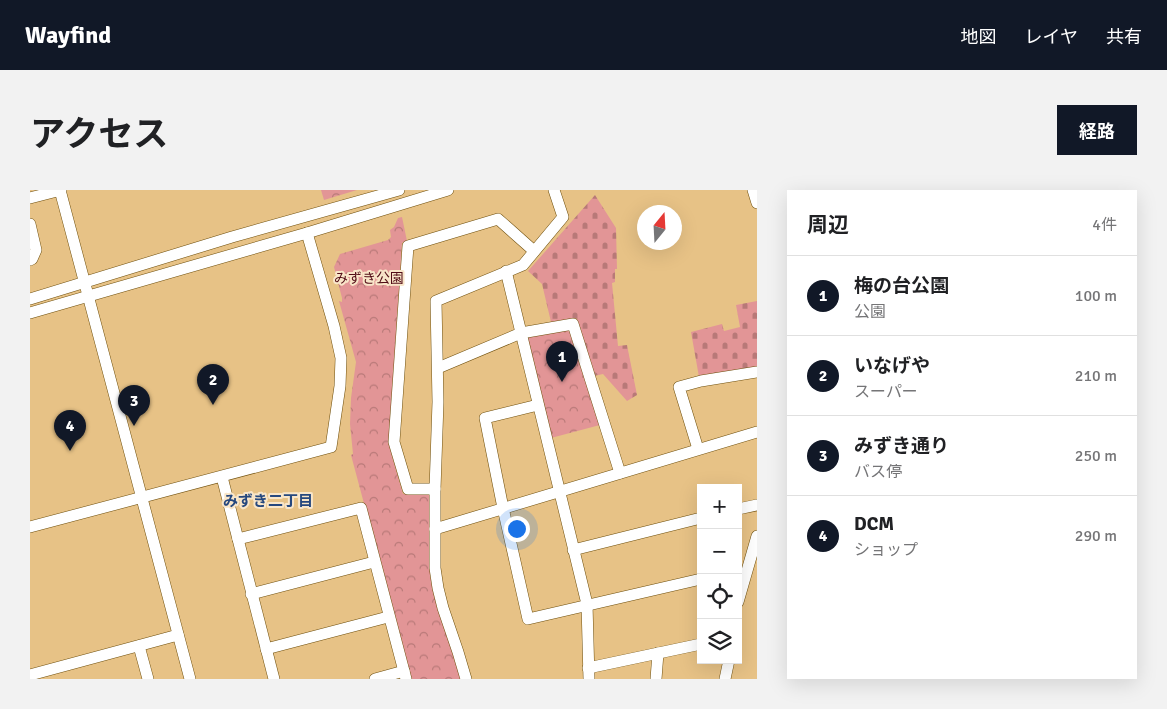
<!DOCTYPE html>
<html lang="ja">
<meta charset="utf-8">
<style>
body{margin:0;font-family:Signika,"Noto Sans JP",sans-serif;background:#f2f2f2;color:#202124}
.controls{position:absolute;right:15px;bottom:15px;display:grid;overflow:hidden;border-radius:0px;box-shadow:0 5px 20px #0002}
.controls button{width:45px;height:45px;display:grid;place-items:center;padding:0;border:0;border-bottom:1px solid #e0e0e0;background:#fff;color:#202124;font:25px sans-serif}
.compass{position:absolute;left:607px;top:15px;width:45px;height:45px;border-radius:50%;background:#fff;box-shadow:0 5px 20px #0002;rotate:18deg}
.you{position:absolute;left:486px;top:338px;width:18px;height:18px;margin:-12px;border:4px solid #fff;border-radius:50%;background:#1a73e8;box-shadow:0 0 0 8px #1a73e833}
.badge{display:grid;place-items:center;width:32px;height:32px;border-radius:50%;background:#111827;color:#fff;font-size:16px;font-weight:700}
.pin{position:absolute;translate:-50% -41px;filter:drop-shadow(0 1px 2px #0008)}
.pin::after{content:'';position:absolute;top:26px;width:18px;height:15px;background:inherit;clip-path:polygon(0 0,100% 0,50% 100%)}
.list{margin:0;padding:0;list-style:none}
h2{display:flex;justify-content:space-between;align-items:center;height:65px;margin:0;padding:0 20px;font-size:21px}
h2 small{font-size:16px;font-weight:400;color:#757577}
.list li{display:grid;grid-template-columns:32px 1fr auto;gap:15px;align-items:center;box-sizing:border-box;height:80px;padding:0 20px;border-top:1px solid #e0e0e0}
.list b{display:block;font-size:19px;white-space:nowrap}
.list p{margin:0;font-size:16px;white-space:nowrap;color:#757577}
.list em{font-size:16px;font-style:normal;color:#757577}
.icon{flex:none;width:28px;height:28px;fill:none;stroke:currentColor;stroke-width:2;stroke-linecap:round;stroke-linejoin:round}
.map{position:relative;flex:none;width:727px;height:489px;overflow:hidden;border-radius:0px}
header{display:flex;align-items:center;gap:30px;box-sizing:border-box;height:70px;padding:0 25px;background:#111827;color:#fff}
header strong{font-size:24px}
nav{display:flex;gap:28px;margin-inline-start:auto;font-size:18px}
.intro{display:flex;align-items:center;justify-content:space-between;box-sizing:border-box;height:120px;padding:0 30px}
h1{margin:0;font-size:35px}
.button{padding:12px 22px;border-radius:0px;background:#111827;color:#fff;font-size:18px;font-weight:700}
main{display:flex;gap:30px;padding:0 30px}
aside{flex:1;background:#fff;border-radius:0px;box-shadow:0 5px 20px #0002}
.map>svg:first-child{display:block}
.cemetery{fill:url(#cemetery-stones)}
.park{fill:url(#park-crowns)}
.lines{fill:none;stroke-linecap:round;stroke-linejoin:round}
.minor-casing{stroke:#6f4f0c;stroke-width:12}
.minor{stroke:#fff;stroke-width:11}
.labels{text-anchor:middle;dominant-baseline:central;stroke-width:4;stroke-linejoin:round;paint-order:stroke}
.park-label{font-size:14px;fill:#510c16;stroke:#f9e6c9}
.neighbourhood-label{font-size:15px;font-weight:bold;fill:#26487e;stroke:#f9e6c9}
</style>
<header>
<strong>Wayfind</strong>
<nav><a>地図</a><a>レイヤ</a><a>共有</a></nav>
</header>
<div class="intro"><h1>アクセス</h1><a class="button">経路</a></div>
<main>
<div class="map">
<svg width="727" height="489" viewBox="0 0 727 489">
<defs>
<pattern id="cemetery-stones" width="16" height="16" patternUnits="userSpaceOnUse" patternTransform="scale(1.25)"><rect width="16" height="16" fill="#e29596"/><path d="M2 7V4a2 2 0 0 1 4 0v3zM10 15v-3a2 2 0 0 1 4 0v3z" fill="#b87978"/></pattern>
<pattern id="park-crowns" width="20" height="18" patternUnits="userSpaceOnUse" patternTransform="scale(1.25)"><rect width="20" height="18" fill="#e29596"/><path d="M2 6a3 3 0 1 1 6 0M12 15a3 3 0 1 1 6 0" fill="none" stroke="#b87978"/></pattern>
</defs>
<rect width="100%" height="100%" fill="#e7c286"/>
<!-- cemetery -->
<g class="cemetery">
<polygon points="565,5 586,38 587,79 585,79 585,92 582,93 588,156 597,155 607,205 597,211 573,184 564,186 546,128 521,132 512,94 498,81"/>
<polygon points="727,111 727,177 669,187 661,142 692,134 694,141 710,137 706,115"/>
</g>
<!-- park -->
<g class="park">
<polygon points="291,0 327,0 294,10"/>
<polygon points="372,27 377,51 372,53 359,251 362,266 373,304 396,304 400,306 400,385 404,406 420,450 431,489 381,489 321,265 323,264 320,234 321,208 326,172 309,111 312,112 312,108 304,77 310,64 358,50 361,47 360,40 364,37 368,28"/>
<polygon points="537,140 540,142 570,235 521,248 496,150 499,146"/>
</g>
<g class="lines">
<defs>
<g id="minor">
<polyline points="30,0 160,489"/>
<polyline points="723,0 727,13"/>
<polyline points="0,8 31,0"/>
<polyline points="0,34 6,60 2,69 0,70"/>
<polyline points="476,81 557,414 559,489"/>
<polyline points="0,109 202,47 369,0"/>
<polyline points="0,123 277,43 418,0"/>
<polyline points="408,178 491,143 543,134 590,283"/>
<polyline points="508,215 455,228 473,318 498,429 671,389"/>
<polyline points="668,259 649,197 671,191 727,182"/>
<polyline points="192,287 244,489"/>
<polyline points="405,299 378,299 364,252 378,56 468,29 504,61"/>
<polyline points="708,319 727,315"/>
<polyline points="0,337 301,257 310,196 311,168 304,136 277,43"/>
<polyline points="405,339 727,242"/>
<polyline points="208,349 331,318 376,489"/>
<polyline points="543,360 671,328"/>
<polyline points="221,404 344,372"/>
<polyline points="708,412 727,346"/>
<polyline points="109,456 118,489"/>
<polyline points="236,459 358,427"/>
<polyline points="558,478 671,454"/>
<polyline points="0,485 148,445"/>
<polyline points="345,489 374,481"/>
<polyline points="436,489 428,462 413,418 408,398 405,378 405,299 408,212 406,111 493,75 533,27 524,0"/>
<polyline points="626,489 628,463"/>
<polyline points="695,489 699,470"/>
</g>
</defs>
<!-- minor casing -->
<use href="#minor" class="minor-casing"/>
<!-- minor -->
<use href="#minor" class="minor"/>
</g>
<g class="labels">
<!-- park labels -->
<g class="park-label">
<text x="339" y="88">みずき公園</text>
</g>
<!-- neighbourhood labels -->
<g class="neighbourhood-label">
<text x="238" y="311">みずき二丁目</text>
</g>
</g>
</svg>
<div class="controls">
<button>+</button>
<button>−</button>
<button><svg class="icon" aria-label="locate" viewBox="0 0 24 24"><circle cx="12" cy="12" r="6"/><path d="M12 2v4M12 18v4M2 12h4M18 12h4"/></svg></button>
<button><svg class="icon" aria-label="layers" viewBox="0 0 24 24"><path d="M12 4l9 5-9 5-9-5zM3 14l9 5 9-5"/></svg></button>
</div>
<svg class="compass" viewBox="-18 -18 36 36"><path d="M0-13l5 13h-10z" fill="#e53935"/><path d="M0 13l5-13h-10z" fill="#757577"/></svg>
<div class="you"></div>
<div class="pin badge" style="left:532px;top:192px">1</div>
<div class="pin badge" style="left:183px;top:215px">2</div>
<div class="pin badge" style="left:104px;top:236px">3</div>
<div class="pin badge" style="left:40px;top:261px">4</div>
</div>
<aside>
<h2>周辺<small>4件</small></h2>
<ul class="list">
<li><span class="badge">1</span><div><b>梅の台公園</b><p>公園</p></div><em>100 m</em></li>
<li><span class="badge">2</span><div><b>いなげや</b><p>スーパー</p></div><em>210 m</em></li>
<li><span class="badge">3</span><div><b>みずき通り</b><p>バス停</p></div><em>250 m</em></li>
<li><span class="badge">4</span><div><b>DCM</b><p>ショップ</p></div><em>290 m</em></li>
</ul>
</aside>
</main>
